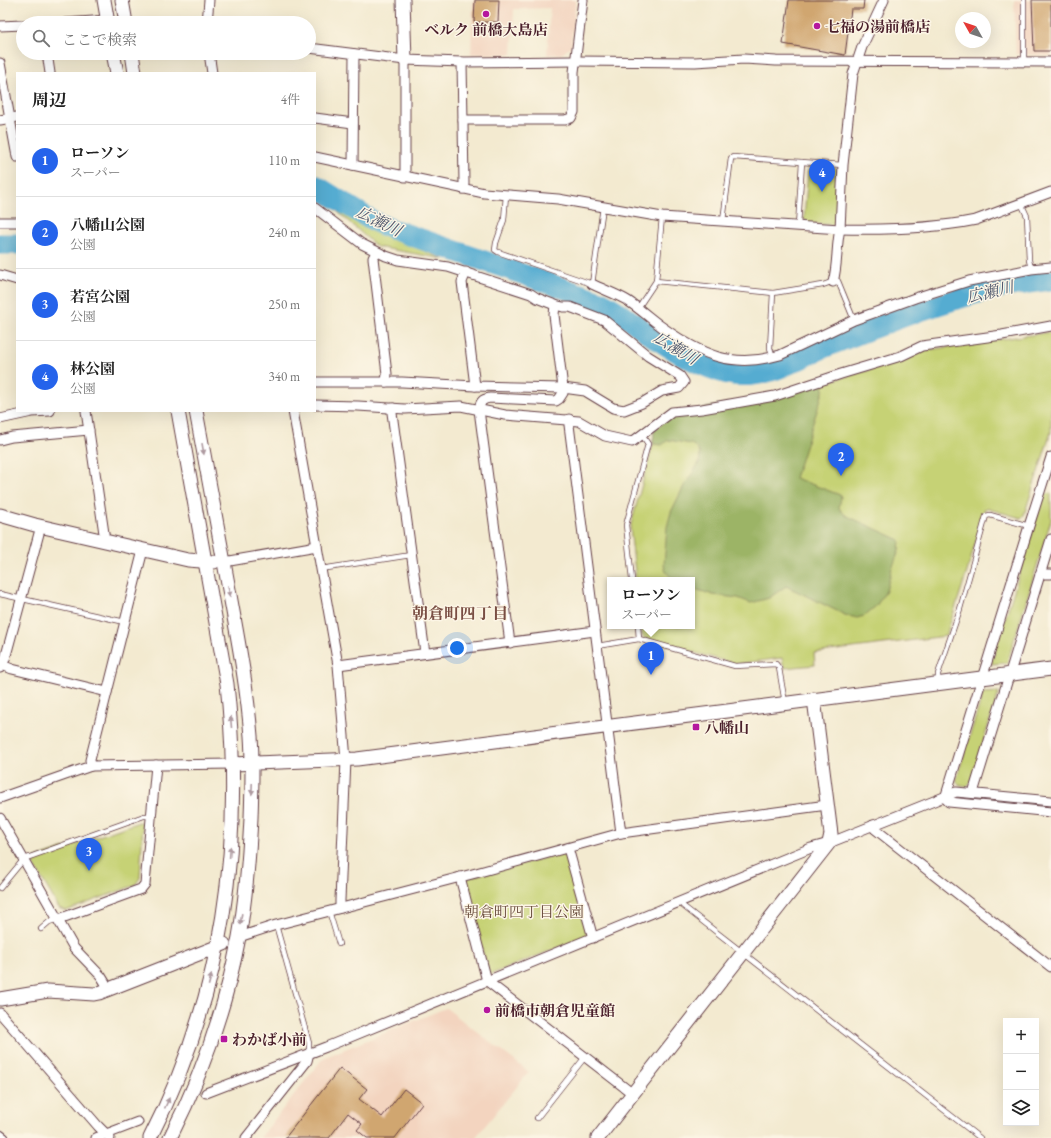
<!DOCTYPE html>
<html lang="ja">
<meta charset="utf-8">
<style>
body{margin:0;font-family:"EB Garamond","Noto Serif JP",serif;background:#f6f6f6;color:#222}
.controls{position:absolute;right:12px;bottom:12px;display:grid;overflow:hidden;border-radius:0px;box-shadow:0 4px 16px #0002}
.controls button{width:36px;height:36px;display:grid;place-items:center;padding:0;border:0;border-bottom:1px solid #e0e0e0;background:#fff;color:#222;font:20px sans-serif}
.compass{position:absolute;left:955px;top:12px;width:36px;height:36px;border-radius:50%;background:#fff;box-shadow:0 4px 16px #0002;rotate:310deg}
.you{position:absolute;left:457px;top:648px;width:14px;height:14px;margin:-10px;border:3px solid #fff;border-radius:50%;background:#1a73e8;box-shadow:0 0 0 6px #1a73e833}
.badge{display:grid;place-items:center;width:26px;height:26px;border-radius:50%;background:#2563eb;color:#fff;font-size:13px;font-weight:700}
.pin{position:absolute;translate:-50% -33px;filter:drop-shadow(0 1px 2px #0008)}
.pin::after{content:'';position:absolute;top:21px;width:14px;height:12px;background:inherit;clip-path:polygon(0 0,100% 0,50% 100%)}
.popup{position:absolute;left:607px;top:577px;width:88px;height:52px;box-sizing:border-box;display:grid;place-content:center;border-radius:0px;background:#fff;filter:drop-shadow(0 1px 3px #0005);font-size:13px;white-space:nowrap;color:#767676}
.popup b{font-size:15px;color:#222}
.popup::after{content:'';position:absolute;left:50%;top:100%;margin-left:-8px;border:8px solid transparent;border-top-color:#fff}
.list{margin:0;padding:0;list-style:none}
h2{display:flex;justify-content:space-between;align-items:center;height:52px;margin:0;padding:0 16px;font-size:17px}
h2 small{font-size:13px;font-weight:400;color:#767676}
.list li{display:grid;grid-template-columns:26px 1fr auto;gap:12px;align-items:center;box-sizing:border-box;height:72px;padding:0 16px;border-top:1px solid #e0e0e0}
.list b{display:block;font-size:15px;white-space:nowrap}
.list p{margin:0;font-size:13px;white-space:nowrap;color:#767676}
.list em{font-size:13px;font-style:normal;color:#767676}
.icon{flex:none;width:22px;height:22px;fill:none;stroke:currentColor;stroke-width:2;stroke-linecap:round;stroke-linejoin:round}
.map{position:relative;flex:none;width:1051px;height:1138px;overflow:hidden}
.search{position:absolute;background:#fff;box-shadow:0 4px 16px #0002;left:16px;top:16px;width:300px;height:44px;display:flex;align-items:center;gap:10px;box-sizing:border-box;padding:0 14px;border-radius:22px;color:#767676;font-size:15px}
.panel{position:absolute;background:#fff;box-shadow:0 4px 16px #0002;left:16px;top:72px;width:300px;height:340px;border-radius:0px}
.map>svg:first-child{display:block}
.built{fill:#f3d4bf}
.green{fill:#c6d274;stroke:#887850}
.forest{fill:#9cb466;stroke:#736a48}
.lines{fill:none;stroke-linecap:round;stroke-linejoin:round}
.river{stroke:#54acd1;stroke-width:21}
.building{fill:#d0a66f}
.lane-casing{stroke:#633d44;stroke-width:6}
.street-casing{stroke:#633d44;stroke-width:11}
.secondary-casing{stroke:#633d44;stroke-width:15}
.lane{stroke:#fff;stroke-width:4.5}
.street{stroke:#fff;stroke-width:9}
.secondary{stroke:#fff;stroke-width:13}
.oneway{fill:#ae9aa0}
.poi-dot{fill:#b5179e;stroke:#fcf5e5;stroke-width:1.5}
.labels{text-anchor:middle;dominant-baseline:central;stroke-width:3;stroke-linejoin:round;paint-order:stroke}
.poi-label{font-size:15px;font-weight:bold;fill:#4a1f2b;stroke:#fcf5e5;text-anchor:start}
.park-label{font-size:15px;fill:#694c3d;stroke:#fcf5e5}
.water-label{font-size:16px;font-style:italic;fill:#4e576d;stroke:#fcf5e5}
.neighbourhood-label{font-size:16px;font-weight:bold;fill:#794e43;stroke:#fcf5e5}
</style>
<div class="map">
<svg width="1051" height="1138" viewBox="0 0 1051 1138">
<rect width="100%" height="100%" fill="#fcf5e5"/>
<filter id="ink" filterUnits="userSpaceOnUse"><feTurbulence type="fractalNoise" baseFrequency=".025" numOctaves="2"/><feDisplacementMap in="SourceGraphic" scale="8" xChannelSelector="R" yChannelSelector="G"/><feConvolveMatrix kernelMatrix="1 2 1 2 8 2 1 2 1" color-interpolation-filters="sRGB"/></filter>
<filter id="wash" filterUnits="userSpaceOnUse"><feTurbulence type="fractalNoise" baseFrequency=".012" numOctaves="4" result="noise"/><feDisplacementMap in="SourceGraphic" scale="16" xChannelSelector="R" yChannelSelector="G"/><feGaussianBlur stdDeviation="0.9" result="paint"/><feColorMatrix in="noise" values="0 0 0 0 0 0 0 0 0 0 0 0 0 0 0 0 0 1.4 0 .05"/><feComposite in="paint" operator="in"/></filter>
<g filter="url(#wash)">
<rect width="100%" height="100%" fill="#f3ead0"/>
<!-- built -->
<g class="built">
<polygon points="473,0 576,0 571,46 562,54 547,55 550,8 514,9 512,54 471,54"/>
<polygon points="1014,0 1051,0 1051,56 1016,54"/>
<polygon points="446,1008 529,1072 475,1138 260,1138 323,1058"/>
</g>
<!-- green -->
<g class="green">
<polygon points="813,166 836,168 838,169 837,222 833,225 808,223 804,219 808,171"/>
<polygon points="329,204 389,236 444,259 377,247"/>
<polygon points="1051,332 1051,432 1024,515 1021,518 985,508 967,572 946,636 814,653 815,665 784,668 782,658 736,664 645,639 642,635 641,626 692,626 692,580 636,580 630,528 653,444 653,438 823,383 906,360 921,351"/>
<polygon points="1051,493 1051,520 1007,663 991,664 1043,498 1046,494"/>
<polygon points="999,692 970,783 966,787 958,784 956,781 983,693"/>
<polygon points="139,822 143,823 140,878 135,885 66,911 59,908 34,865 36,858"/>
<polygon points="565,853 587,936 489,975 463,879"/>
</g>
<!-- forest -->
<polygon class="forest" points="823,383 824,389 795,478 840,495 841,497 839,508 845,515 900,540 899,551 892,568 886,591 876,606 864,616 857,618 845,615 813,599 786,586 769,598 751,603 738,598 713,595 692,588 692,580 673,579 666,572 664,565 667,527 671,512 684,486 699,463 700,454 696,447 691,444 668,440 662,445 653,444 654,431 672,415"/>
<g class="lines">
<!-- river -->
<g class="river">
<path d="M315 185 371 220 389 228 600 301C618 310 632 322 648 333 673 351 698 366 728 374 764 382 797 359 828 346 858 334 888 322 919 311 944 303 971 294 997 288 1015 285 1033 283 1051 280"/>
<polyline points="0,244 17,244"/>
</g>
</g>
<g id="blocks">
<!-- building -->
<g class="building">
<polygon points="475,0 499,0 498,22 474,22"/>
<polygon points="789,0 864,0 863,9 851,9 845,55 783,44"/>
<polygon points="1032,0 1051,0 1051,51 1034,51"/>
<polygon points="340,1068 367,1089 359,1099 382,1117 404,1089 422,1103 395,1138 367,1138 357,1130 362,1124 348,1113 329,1138 285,1138"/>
</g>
</g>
</g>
<g filter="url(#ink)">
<use href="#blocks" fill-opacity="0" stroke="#633d44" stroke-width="1"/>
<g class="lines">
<defs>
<g id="lane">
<polyline points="1024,62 1024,0"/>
<polyline points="506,195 504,220 496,243 495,250 498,252 592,284 603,207"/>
<polyline points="1021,203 1027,216 1029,260 1031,269"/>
<polyline points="723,221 731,158 733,157 843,165"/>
<polyline points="798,226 802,162"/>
<polyline points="656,281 773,293 823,285 834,281 838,281 854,320"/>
<polyline points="638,308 656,281 662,217"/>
<polyline points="773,357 770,348 773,293"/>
<polyline points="321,569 411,555"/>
<polyline points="632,580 626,525 648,444 642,435"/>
<polyline points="0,594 125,622"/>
<polyline points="638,626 639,639"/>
<polyline points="597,646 639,639 735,666 776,664 779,668 785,703"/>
<polyline points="938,683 938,674 960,609 986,516 990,515 1029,526"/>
<polyline points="0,888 24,859 144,816 151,816"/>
<polyline points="681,901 683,906 980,1138"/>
<polyline points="329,911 339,944"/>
<polyline points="276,925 309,1043 309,1053"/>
<polyline points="41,929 49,922 58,919"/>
<polyline points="537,1118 585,1057"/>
</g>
<g id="street">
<polyline points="65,23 107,20"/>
<polyline points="207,23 209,0"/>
<polyline points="0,26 23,25"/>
<polyline points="309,48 405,60 462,62 575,61 695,62 744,59 776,61 1051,62"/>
<polyline points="47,53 50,73"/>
<polyline points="209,53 212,73"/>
<polyline points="462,62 464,183 463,189"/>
<polyline points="0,63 17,157"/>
<polyline points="315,118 353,123"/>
<polyline points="0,120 17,117"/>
<polyline points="463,120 565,120 571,118 574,112 574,72 583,0"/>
<path d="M315 157 484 193 558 199 662 217 840 229C885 230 932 229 976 220L1051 192"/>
<polyline points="353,165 354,54"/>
<polyline points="405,177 405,60"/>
<polyline points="315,208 362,244 386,256 398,260 448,267 531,294 537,298 555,305 563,307 570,307 604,320 648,356 680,376 684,382 679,388 662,391 642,403 624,410 613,408 585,391 563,388 475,386 402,382 315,382"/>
<polyline points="0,222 17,222"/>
<polyline points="376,252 373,258 387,374 386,382"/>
<polyline points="466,272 462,282 475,386"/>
<polyline points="0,275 17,280"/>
<path d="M833 282C838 265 836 246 840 229L843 165 853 74 862 47 884 0"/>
<path d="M592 284C604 290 617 294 628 301 640 309 651 319 662 327 701 355 732 369 780 355L854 320 915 298 969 281 1031 269 1051 267"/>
<polyline points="315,405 358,406 405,409 461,406 505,415 579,421 605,436 632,442 672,412 702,409 775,396 841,374 901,356 922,346 1002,335 1051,326"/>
<polyline points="393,408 392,413 425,653"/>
<polyline points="86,411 105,540"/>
<polyline points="293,411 338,665 346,760 340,900 340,908"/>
<polyline points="0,419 32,412 50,411"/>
<polyline points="569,419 569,425 621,833"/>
<polyline points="0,440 12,437 89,430"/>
<polyline points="1051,457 1029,526 946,795 946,799 949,802 1051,812"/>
<polyline points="224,562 317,546"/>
<polyline points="1040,574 1051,574"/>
<path d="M510 643 479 410C480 402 482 399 490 398L556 401 559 399 563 393V388L554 315 555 305"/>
<polyline points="2,665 12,669 107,692"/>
<polyline points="338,665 595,631"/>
<polyline points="0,668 5,659 41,526"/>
<polyline points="91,766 90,760 143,550"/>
<polyline points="973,793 1051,539"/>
<polyline points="0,798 91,766 233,764"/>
<polyline points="0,818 74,948 101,976 109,989"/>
<polyline points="873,825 875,829 1051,967"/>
<polyline points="568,848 593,938"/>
<polyline points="460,877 487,981 633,1094"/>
<polyline points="59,919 141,889 145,884 156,765"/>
<polyline points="239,937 276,925 476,873 621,833 827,805"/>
<polyline points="0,1013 98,1126 110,1138"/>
<polyline points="206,1093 326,1047 811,848 829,843 934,801 956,792 1051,801"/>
<polyline points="0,1135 4,1138"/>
<polyline points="96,1138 138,1122"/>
<polyline points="246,1138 307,1061 309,1053"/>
</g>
<g id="secondary">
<polyline points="104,0 108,23"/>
<polyline points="122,0 126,23"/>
<polyline points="403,0 405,60"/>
<polyline points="113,53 117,73"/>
<polyline points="132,53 135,73"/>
<polyline points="0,515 35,525 188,560 214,562"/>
<polyline points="233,764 357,759 1051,669"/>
<polyline points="0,999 48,991 94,994 99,993 224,944"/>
<path d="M150 1138C224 993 244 845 227 684L178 411"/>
<path d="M170 1138C202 1075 226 1006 239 937 246 898 249 858 251 818 252 790 253 763 251 736 247 685 237 634 228 584 217 526 207 469 196 411"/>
<polyline points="598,1138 829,843 831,834 814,699"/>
</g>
</defs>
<!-- lane casing -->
<use href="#lane" class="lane-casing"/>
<!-- street casing -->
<use href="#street" class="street-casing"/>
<!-- secondary casing -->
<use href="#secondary" class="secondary-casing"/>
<!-- lane -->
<use href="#lane" class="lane"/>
<!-- street -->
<use href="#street" class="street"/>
<!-- secondary -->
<use href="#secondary" class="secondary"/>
</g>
<!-- one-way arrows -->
<defs><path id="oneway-solid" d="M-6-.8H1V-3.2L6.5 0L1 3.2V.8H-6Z"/></defs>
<g class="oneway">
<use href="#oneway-solid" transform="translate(203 449) rotate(80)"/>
<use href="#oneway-solid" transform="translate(229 591) rotate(80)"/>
<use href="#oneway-solid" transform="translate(231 722) rotate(-95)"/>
<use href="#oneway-solid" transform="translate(252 789) rotate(92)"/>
<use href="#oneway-solid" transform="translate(230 852) rotate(-86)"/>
<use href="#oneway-solid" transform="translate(241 919) rotate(98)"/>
<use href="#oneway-solid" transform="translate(210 980) rotate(-75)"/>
<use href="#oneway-solid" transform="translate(167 1103) rotate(-66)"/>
</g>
</g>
<!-- markers -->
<g class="poi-dot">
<circle cx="486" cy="14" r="4"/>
<circle cx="817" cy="26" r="4"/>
<rect x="692" y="723" width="8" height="8" rx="2"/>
<circle cx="487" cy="1010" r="4"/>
<rect x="220" y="1035" width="8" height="8" rx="2"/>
</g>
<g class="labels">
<!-- poi labels -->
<g class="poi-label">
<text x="825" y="26">七福の湯前橋店</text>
<text x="486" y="29" text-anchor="middle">ベルク 前橋大島店</text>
<text x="704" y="727">八幡山</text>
<text x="495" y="1010">前橋市朝倉児童館</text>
<text x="232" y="1039">わかば小前</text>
</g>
<!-- park labels -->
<g class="park-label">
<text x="524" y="911">朝倉町四丁目公園</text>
</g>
<!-- water labels -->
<g class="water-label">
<text transform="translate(379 221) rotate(26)">広瀬川</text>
<text transform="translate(990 292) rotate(-13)">広瀬川</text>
<text transform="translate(676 348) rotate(31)">広瀬川</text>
</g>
<!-- neighbourhood labels -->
<g class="neighbourhood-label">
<text x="460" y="613">朝倉町四丁目</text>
</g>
</g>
</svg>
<div class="controls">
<button>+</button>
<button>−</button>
<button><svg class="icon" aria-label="layers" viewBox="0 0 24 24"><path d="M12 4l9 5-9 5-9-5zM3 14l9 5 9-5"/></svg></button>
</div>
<svg class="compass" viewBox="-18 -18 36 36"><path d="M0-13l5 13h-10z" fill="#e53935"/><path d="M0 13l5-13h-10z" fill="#767676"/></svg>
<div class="you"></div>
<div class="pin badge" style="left:651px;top:675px">1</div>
<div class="popup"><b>ローソン</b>スーパー</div>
<div class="pin badge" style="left:841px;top:476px">2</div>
<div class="pin badge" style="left:89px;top:871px">3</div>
<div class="pin badge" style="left:822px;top:192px">4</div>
<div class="search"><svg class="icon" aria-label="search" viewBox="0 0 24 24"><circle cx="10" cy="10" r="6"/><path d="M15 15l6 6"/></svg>ここで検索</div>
<section class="panel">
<h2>周辺<small>4件</small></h2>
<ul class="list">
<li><span class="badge">1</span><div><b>ローソン</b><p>スーパー</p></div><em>110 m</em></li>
<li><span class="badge">2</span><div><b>八幡山公園</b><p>公園</p></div><em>240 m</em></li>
<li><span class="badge">3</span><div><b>若宮公園</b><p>公園</p></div><em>250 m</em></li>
<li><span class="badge">4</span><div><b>林公園</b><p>公園</p></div><em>340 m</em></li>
</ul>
</section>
</div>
